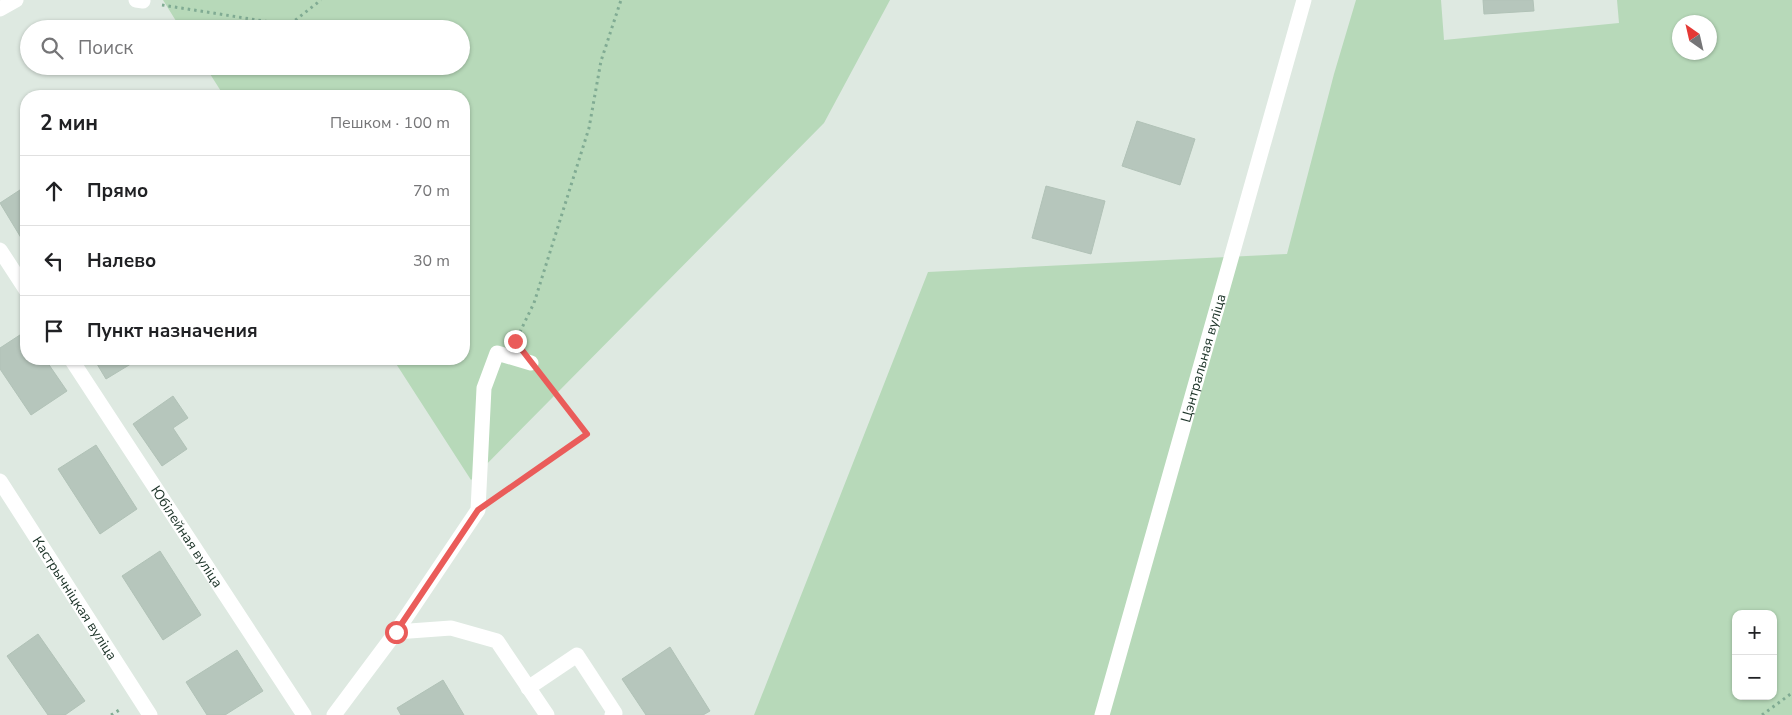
<!DOCTYPE html>
<html lang="ru">
<meta charset="utf-8">
<style>
body{margin:0;font-family:"Nunito Sans",sans-serif;background:#f6f6f6;color:#202124}
.controls{position:absolute;right:15px;bottom:15px;display:grid;overflow:hidden;border-radius:10px;box-shadow:0 1px 4px #0004}
.controls button{width:45px;height:45px;display:grid;place-items:center;padding:0;border:0;border-bottom:1px solid #e0e0e0;background:#fff;color:#202124;font:25px sans-serif}
.compass{position:absolute;left:1672px;top:15px;width:45px;height:45px;border-radius:50%;background:#fff;box-shadow:0 1px 4px #0004;rotate:326deg}
.stop{position:absolute;width:15px;height:15px;margin:-11px;border:4px solid #ea5c5a;border-radius:50%;background:#fff}
.stop.end{background:#ea5c5a;border-color:#fff;box-shadow:0 1px 5px #0008}
.list{margin:0;padding:0;list-style:none}
h2{display:flex;justify-content:space-between;align-items:center;height:65px;margin:0;padding:0 20px;font-size:21px}
h2 small{font-size:16px;font-weight:400;color:#757577}
.list li{display:grid;grid-template-columns:32px 1fr auto;gap:15px;align-items:center;box-sizing:border-box;height:70px;padding:0 20px;border-top:1px solid #e0e0e0}
.list b{display:block;font-size:19px;white-space:nowrap}
.list em{font-size:16px;font-style:normal;color:#757577}
.icon{flex:none;width:28px;height:28px;fill:none;stroke:currentColor;stroke-width:2;stroke-linecap:round;stroke-linejoin:round}
.map{position:relative;flex:none;width:1792px;height:715px;overflow:hidden}
.search{position:absolute;background:#fff;box-shadow:0 1px 4px #0004;left:20px;top:20px;width:450px;height:55px;display:flex;align-items:center;gap:12px;box-sizing:border-box;padding:0 18px;border-radius:28px;color:#757577;font-size:19px}
.panel{position:absolute;background:#fff;box-shadow:0 1px 4px #0004;left:20px;top:90px;width:450px;height:275px;border-radius:20px}
.map>svg:first-child{display:block}
.green{fill:#b7d9b9;fill-rule:evenodd}
.building{fill:#b6c6bc;stroke:#b1c2b7}
.lines{fill:none;stroke-linecap:round;stroke-linejoin:round}
.path{stroke:#80ab93;stroke-width:3;stroke-dasharray:2.5 4;stroke-linecap:butt}
.service{stroke:#fff;stroke-width:15}
.minor{stroke:#fff;stroke-width:15}
.route{stroke:#ea5c5a;stroke-width:6}
.labels{text-anchor:middle;dominant-baseline:central;stroke-width:4;stroke-linejoin:round;paint-order:stroke}
.street-label{font-size:14px;fill:#20372c;stroke:#eef6f0}
</style>
<div class="map">
<svg width="1792" height="715" viewBox="0 0 1792 715">
<rect width="100%" height="100%" fill="#dee9e1"/>
<!-- green -->
<g class="green">
<polygon points="163,0 890,0 824,123 471,480 393,359 464,359 464,96 224,96 205,66 461,66 461,29 181,29"/>
<path d="M1356 0H1441L1444 40 1619 23 1617 0H1792V715H754L928 272 1287 254 1334 74ZM1680 22H1710V52H1680ZM1736 614H1773V696H1736Z"/>
</g>
<!-- building -->
<g class="building">
<polygon points="1483,0 1533,0 1534,11 1484,14"/>
<polygon points="1137,121 1195,139 1180,185 1122,166"/>
<polygon points="26,186 26,246 0,203"/>
<polygon points="1046,186 1105,201 1091,254 1032,238"/>
<polygon points="26,331 26,359 45,359 67,391 31,415 0,369 0,348"/>
<polygon points="94,359 139,359 106,379"/>
<polygon points="173,396 188,418 173,428 187,449 162,466 133,424"/>
<polygon points="96,445 137,509 100,534 58,469"/>
<polygon points="160,551 201,615 163,640 122,576"/>
<polygon points="38,634 85,701 65,715 48,715 7,656"/>
<polygon points="670,647 710,711 703,715 646,715 622,679"/>
<polygon points="237,650 263,691 225,715 207,715 186,682"/>
<polygon points="443,680 464,715 401,715 397,708"/>
</g>
<g class="lines">
<!-- path -->
<g class="path">
<polyline points="162,5 289,25 321,0"/>
<polyline points="517,338 534,303 589,128 601,61 621,0"/>
<polyline points="500,495 587,434 544,379"/>
<polyline points="111,715 121,709"/>
<polyline points="1762,715 1792,693"/>
</g>
<!-- service -->
<g class="service">
<polyline points="396,632 478,510 484,388 497,353 531,363"/>
<polyline points="528,688 577,655 615,713 612,715"/>
<polyline points="334,715 396,632 451,628 497,641 547,715"/>
</g>
<!-- minor -->
<g class="minor">
<polyline points="136,0 143,1"/>
<polyline points="0,9 16,0"/>
<polyline points="0,250 26,290"/>
<path id="s1" d="M71 359 304 715"/>
<path id="s2" d="M0 481 150 715"/>
<path id="s3" d="M1102 715 1304 0"/>
</g>
</g>
<g class="lines">
<!-- route -->
<polyline class="route" points="396,632 478,510 587,434 515,341"/>
</g>
<g class="labels">
<!-- street labels -->
<g class="street-label">
<text stroke="none"><textPath href="#s3" startOffset="371">Цэнтральная вуліца</textPath></text>
<text stroke="none"><textPath href="#s1" startOffset="212">Юбілейная вуліца</textPath></text>
<text stroke="none"><textPath href="#s2" startOffset="139">Кастрычніцкая вуліца</textPath></text>
</g>
</g>
</svg>
<div class="controls">
<button>+</button>
<button>−</button>
</div>
<svg class="compass" viewBox="-18 -18 36 36"><path d="M0-13l5 13h-10z" fill="#e53935"/><path d="M0 13l5-13h-10z" fill="#757577"/></svg>
<div class="stop" style="left:396px;top:632px"></div>
<div class="stop end" style="left:515px;top:341px"></div>
<div class="search"><svg class="icon" aria-label="search" viewBox="0 0 24 24"><circle cx="10" cy="10" r="6"/><path d="M15 15l6 6"/></svg>Поиск</div>
<section class="panel">
<h2>2 мин<small>Пешком · 100 m</small></h2>
<ul class="list">
<li><svg class="icon" aria-label="ahead" viewBox="0 0 24 24"><path d="M12 20V5M6 11l6-6 6 6"/></svg><div><b>Прямо</b></div><em>70 m</em></li>
<li><svg class="icon" aria-label="left" viewBox="0 0 24 24"><path d="M17 20v-9H6M10 6l-5 5 5 5"/></svg><div><b>Налево</b></div><em>30 m</em></li>
<li><svg class="icon" aria-label="arrive" viewBox="0 0 24 24"><path d="M6 21V4h12l-3 4 3 4H6"/></svg><div><b>Пункт назначения</b></div></li>
</ul>
</section>
</div>
